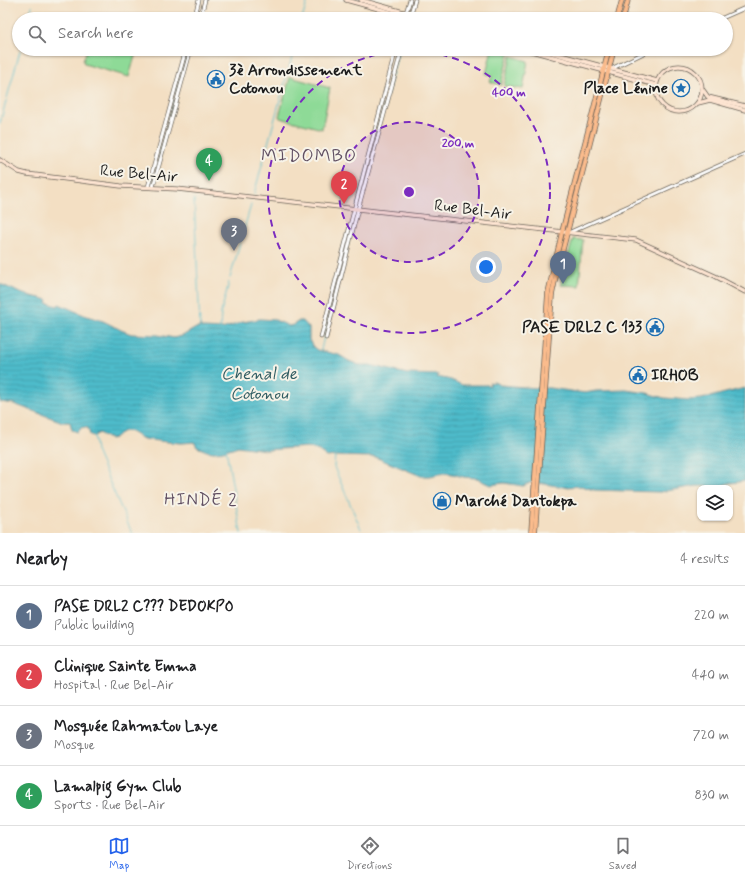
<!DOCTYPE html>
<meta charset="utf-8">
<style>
body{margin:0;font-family:Mynerve,sans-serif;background:#f6f6f6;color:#202124}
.controls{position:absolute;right:12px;bottom:12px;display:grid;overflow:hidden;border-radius:8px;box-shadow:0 1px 3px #0004}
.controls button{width:36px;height:36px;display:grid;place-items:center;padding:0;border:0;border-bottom:1px solid #e0e0e0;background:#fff;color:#202124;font:20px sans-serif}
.you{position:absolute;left:486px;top:267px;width:14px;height:14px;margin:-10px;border:3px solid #fff;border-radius:50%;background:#1a73e8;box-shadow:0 0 0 6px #1a73e833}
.badge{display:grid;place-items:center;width:26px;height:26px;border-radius:50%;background:#2563eb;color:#fff;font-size:13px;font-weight:700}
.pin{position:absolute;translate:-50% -33px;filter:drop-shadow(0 1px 2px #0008)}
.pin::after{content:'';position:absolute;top:21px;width:14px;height:12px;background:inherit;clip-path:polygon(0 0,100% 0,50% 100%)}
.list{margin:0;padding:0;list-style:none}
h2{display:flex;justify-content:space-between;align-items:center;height:52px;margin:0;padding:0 16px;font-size:17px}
h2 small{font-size:13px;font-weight:400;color:#757577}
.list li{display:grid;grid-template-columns:26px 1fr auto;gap:12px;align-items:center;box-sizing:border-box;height:60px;padding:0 16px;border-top:1px solid #e0e0e0}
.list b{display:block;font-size:15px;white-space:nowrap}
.list p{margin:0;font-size:13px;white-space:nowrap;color:#757577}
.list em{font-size:13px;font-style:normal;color:#757577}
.icon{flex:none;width:22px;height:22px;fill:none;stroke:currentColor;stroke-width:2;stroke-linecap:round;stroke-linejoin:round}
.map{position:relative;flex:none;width:745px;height:533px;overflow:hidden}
.search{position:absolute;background:#fff;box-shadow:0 1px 3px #0004;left:12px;right:12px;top:12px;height:44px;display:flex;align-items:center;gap:10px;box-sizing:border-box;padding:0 14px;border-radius:22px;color:#757577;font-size:15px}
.sheet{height:292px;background:#fff}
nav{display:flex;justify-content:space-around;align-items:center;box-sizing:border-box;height:56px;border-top:1px solid #e0e0e0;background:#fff;font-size:11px;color:#757577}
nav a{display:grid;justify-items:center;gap:2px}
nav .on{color:#2563eb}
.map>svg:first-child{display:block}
.grass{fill:#8eda97;stroke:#557b5a}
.water{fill:url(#water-rules);stroke:#356c73}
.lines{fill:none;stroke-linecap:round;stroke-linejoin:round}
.stream{stroke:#4ebbca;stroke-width:1}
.tertiary-casing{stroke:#676056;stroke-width:4.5}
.secondary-casing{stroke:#676056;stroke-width:5}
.primary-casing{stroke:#676056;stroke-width:5.5}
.tertiary{stroke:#fff;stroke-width:3}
.secondary{stroke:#fde4d1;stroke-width:3.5}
.primary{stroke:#fabb8c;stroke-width:4}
.ring{fill:none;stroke:#7b2cbf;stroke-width:2;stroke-dasharray:7 5}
.labels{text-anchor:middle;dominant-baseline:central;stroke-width:4;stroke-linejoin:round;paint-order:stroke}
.poi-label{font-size:16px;font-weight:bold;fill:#1c1c1c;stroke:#f7f3e8;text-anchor:start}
.street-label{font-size:16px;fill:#1c1c1c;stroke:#f7f3e8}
.water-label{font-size:17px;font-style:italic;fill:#305c62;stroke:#f7f3e8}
.neighbourhood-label{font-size:17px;letter-spacing:1px;fill:#604f62;stroke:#f7f3e8}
.quarter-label{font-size:18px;letter-spacing:1px;fill:#604f62;stroke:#f7f3e8}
.centre{fill:#7b2cbf;stroke:#f7f3e8;stroke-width:2}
.ring-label{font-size:12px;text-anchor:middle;font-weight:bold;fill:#7b2cbf;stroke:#f7f3e8;stroke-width:4;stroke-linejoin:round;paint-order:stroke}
</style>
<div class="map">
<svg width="745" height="533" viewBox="0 0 745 533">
<defs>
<pattern id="water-rules" width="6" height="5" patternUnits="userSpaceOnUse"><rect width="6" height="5" fill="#4ebbca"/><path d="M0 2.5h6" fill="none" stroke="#44a0ad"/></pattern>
</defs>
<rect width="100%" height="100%" fill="#f7f3e8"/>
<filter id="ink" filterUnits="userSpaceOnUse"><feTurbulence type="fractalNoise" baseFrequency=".025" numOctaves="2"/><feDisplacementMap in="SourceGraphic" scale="8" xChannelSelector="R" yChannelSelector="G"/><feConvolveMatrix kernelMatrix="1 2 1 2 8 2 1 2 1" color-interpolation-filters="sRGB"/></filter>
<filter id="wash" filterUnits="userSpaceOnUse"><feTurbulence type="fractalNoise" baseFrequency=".012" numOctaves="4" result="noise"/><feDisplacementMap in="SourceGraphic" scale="16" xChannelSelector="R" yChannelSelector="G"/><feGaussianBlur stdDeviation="0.9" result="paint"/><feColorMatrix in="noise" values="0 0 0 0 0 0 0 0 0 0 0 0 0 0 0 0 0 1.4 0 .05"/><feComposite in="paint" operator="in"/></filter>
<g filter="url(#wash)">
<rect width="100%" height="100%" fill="#f3dfc3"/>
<!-- grass -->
<g class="grass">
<polygon points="87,49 137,49 129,77 84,64 83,61"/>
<polygon points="492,49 510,50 501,85 490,82 492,76 486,74"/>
<polygon points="511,56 528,61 523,89 504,86"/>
<polygon points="290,77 330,88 322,129 280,118 279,116"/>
<polygon points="573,239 583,240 579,286 561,285 562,277"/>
</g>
<!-- water -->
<path class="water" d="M0 284 23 294 48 300 47 303 58 306 59 304 84 315 103 321 121 330 131 334 158 335 174 338 184 335 196 328H199L200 325 202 328 222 329 243 322 260 319 275 320 289 326 293 325 299 321H303L309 328V340L313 347 317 350 339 355 349 361 359 365H370L407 374 439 375 437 377 451 380 462 385H491L489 383 494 382 500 385 536 388H549L585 393 596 391 626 390 647 393 664 398 689 400 702 399 745 388V481L730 483 719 486H696L660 492 594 490 581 486 564 487 532 482 523 486 504 483 490 485 476 478 464 477 452 474 444 473 430 476H421L375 457 335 456 327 457 319 451 308 447 266 450 238 446 223 451 214 452 207 451 197 447 194 442C190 442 186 443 181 443 169 442 156 441 144 439 137 437 133 431 127 431 119 430 116 442 107 438 105 437 102 435 99 433L94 436 90 435 88 428 82 427 78 432 72 430 70 422H63L14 404 0 402Z"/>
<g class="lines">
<!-- stream -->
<g class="stream">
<polyline points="29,19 32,6"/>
<polyline points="302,19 308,0"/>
<polyline points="289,69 294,49"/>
<polyline points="175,94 187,55"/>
<polyline points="387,95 399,49"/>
<polyline points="169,118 174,99"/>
<polyline points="0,123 20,51"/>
<polyline points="156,169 168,122"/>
<polyline points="152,182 155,172"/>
<polyline points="254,194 287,75"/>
<polyline points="194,199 200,326"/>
<polyline points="357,206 385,103"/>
<polyline points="230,278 251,205"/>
<polyline points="333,298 349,235"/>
<polyline points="220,330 221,313 229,282"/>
<polyline points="321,350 332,302"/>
<polyline points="94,435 96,451 132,533"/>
<polyline points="226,449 241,533"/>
<polyline points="335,455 334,467 361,529"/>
<polyline points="362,532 363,533"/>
</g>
</g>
</g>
<g filter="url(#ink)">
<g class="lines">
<defs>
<g id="tertiary">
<polyline points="410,16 415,0"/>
<polyline points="194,19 199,0"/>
<polyline points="200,19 205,0"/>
<polyline points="404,19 410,0"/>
<polyline points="720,19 745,8"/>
<polyline points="611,69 652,49"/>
<polyline points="148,187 186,49"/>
<polyline points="153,187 191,49"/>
<polyline points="568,233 745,154"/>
<polyline points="321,337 396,49"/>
<polyline points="326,338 357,213 402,49"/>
</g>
<g id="secondary">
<polyline points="346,0 415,19"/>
<polyline points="361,0 428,19"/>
<polyline points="524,49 656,85"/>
<polyline points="538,49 657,81"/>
<circle cx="679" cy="89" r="23"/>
<polyline points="703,90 708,97 745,106"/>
<polyline points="698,103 710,100 745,110"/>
<polyline points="0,160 19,172 27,174 121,186 177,189 636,240 715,276 745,292"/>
</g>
<g id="primary">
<polyline points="617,19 622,0"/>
<polyline points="623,19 628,0"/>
<polyline points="531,533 548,293 562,232 609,49"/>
<polyline points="535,533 552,295 556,276 614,49"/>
</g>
</defs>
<!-- tertiary casing -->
<use href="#tertiary" class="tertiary-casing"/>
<!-- secondary casing -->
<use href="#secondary" class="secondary-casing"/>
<!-- primary casing -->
<use href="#primary" class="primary-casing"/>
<!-- tertiary -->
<use href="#tertiary" class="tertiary"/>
<!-- secondary -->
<use href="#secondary" class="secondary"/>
<!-- primary -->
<use href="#primary" class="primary"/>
</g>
</g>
<!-- distance rings -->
<circle cx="409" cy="192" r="70" fill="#7b2cbf" fill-opacity=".12"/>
<g class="ring">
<circle cx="409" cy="192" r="70"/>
<circle cx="409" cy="192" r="141"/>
</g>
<!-- icons -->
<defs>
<symbol id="civic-ring" viewBox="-11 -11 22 22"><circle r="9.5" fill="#f7f3e8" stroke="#1f6fb2" stroke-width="1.5"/><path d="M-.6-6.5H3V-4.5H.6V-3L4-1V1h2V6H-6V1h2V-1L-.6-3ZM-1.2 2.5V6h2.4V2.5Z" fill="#1f6fb2"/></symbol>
<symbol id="sight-ring" viewBox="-11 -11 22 22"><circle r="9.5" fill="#f7f3e8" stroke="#1f6fb2" stroke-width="1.5"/><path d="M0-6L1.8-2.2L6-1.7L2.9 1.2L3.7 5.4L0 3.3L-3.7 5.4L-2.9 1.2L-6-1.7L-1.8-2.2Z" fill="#1f6fb2"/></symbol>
<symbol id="shop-ring" viewBox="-11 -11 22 22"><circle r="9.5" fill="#f7f3e8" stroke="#1f6fb2" stroke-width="1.5"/><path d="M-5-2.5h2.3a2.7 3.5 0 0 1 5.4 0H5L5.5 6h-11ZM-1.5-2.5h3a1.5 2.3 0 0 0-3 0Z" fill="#1f6fb2"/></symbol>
</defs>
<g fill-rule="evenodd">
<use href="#civic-ring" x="206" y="69" width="20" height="20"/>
<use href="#sight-ring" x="671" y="78" width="20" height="20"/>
<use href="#civic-ring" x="645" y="317" width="20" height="20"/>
<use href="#civic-ring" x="628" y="365" width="20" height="20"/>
<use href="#shop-ring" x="432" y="491" width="20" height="20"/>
</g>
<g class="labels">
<!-- poi labels -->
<g class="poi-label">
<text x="229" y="70">3è Arrondissement<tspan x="229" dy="18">Cotonou</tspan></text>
<text x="668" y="88" text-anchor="end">Place Lénine</text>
<text x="642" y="327" text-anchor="end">PASE DRL2 C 133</text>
<text x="651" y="375">IRHOB</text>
<text x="455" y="501">Marché Dantokpa</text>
</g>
<!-- street labels -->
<g class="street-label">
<text transform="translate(139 174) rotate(5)">Rue Bel-Air</text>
<text transform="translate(473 210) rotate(7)">Rue Bel-Air</text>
</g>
<!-- water labels -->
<g class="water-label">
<text x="259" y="374">Chenal de<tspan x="259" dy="20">Cotonou</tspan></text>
</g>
<!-- neighbourhood labels -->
<g class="neighbourhood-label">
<text x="201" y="500">HINDÉ 2</text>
</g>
<!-- quarter labels -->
<g class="quarter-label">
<text x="309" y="156">MIDOMBO</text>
</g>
</g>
<circle cx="409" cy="192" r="6" class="centre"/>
<g class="ring-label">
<text x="509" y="96">400 m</text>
<text x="458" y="147">200 m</text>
</g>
</svg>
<div class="controls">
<button><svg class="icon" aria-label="layers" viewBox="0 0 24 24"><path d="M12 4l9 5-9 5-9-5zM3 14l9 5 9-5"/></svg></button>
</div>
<div class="you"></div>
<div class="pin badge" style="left:563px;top:284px;background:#5c6f8a">1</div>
<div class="pin badge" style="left:344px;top:204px;background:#e0444e">2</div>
<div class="pin badge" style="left:234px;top:251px;background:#6b7280">3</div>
<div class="pin badge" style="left:209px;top:181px;background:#2e9e5b">4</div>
<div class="search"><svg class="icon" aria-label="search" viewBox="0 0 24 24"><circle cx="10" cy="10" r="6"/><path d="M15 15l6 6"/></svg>Search here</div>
</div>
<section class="sheet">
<h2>Nearby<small>4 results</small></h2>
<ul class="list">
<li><span class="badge" style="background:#5c6f8a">1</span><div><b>PASE DRL2 C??? DEDOKPO</b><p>Public building</p></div><em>220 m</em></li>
<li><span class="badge" style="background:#e0444e">2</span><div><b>Clinique Sainte Emma</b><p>Hospital · Rue Bel-Air</p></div><em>440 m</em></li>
<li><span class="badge" style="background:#6b7280">3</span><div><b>Mosquée Rahmatou Laye</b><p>Mosque</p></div><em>720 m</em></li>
<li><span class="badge" style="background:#2e9e5b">4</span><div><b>Lamalpig Gym Club</b><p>Sports · Rue Bel-Air</p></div><em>830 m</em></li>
</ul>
</section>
<nav>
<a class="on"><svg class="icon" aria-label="map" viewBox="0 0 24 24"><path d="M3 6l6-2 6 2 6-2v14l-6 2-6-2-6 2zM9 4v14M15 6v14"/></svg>Map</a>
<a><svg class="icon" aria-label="directions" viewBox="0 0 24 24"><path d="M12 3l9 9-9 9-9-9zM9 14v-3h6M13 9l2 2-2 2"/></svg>Directions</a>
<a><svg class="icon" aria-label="saved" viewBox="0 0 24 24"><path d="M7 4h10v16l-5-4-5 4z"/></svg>Saved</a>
</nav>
